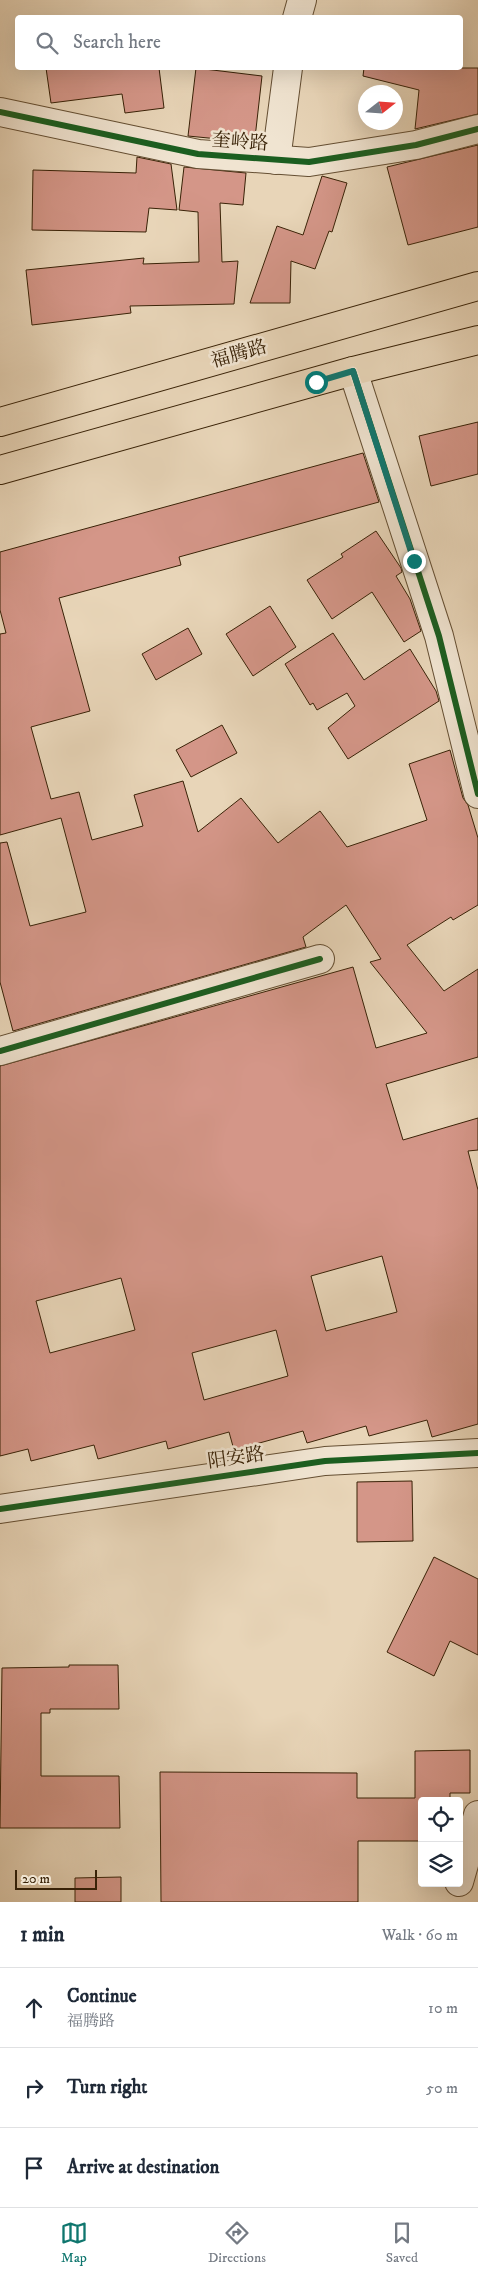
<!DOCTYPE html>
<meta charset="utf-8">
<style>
body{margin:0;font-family:"IM FELL DW Pica","Noto Serif SC",serif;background:#f2f2f3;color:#1f2937}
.controls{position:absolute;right:15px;bottom:15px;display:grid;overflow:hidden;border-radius:5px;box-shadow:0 5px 20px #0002}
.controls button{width:45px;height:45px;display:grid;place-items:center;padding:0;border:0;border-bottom:1px solid #e0e1e3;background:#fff;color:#1f2937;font:25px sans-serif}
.compass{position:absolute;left:358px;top:85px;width:45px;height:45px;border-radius:50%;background:#fff;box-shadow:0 5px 20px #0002;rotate:73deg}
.scale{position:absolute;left:15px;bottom:12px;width:82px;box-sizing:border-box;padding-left:5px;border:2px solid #392207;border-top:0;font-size:14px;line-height:18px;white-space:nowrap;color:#392207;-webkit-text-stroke:4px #f0e4d1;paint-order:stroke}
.stop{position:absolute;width:15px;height:15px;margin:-11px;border:4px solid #0f766e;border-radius:50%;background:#fff}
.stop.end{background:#0f766e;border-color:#fff;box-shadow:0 1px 5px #0008}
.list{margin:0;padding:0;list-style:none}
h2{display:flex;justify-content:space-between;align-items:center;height:65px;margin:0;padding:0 20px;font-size:21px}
h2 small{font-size:16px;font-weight:400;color:#747a83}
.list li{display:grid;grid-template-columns:32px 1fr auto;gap:15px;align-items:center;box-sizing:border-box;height:80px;padding:0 20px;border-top:1px solid #e0e1e3}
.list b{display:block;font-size:19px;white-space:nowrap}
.list p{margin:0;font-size:16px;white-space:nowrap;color:#747a83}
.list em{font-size:16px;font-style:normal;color:#747a83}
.icon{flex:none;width:28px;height:28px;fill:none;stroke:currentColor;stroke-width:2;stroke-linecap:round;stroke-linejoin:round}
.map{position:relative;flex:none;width:478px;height:1902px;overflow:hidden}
.search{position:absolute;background:#fff;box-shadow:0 5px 20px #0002;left:15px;right:15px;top:15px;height:55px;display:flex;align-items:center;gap:12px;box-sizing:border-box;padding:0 18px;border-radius:5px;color:#747a83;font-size:19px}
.sheet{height:305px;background:#fff}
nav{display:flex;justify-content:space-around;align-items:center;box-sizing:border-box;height:70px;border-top:1px solid #e0e1e3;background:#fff;font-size:14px;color:#747a83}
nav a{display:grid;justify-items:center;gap:2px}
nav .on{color:#0f766e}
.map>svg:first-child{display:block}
.building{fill:#d49688;stroke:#392207;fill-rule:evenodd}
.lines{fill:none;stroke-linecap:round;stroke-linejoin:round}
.minor-casing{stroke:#654f33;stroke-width:30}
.primary-casing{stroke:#392207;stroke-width:30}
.minor{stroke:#f0e4d1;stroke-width:28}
.primary{stroke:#e8d5b8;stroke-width:28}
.cycleway-casing{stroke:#f0e4d1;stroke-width:9}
.cycleway{stroke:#1b5e20;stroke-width:6}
.route{stroke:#0f766e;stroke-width:6}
.labels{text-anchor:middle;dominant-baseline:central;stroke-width:5;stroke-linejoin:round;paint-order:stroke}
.street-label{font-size:19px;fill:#392207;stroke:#f0e4d1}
</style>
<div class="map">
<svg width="478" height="1902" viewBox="0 0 478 1902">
<rect width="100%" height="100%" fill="#e8d5b8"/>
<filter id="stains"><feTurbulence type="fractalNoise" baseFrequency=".004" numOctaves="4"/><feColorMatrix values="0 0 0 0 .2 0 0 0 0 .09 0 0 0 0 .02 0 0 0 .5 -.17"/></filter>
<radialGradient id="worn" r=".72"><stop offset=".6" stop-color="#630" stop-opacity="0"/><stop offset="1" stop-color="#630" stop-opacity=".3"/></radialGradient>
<!-- building -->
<g class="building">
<polygon points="46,68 159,68 164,108 125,113 122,94 51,103"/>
<polygon points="196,68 262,76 255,138 249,137 249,142 188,136"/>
<polygon points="364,68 478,68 478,114 415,129 419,90 363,76"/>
<polygon points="478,145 478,227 408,245 387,167"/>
<polygon points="137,157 171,164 177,210 149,208 146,232 32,230 33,170 136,173"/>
<polygon points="184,167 246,173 243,205 220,203 222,262 238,261 234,304 130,306 131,313 32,325 26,270 144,258 143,264 199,262 198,212 179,210"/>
<polygon points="322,176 347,183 332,232 329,231 315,269 291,261 290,303 250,303 277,226 303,235"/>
<polygon points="478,422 478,474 431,486 419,436"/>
<path d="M363 453 379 502 179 557 181 565 59 598 90 711 31 727 51 799 79 792 92 840 143 826 134 795 183 781 198 832 241 798 278 843 320 811 347 847 427 820 409 764 450 750 463 798 468 805 478 838V905L453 920 451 917 407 945 444 991 478 969V1057L386 1084 403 1140 478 1118V1150L468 1151 478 1190V1424L432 1437 427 1420 369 1436 366 1426 307 1443 303 1431 234 1450 229 1432 168 1449 166 1441 98 1459 94 1445 31 1461 28 1449 0 1456V1066L353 967 376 1048 427 1033 370 962 381 959 346 905 303 937 306 947 13 1031 0 982V843L7 842 30 926 86 912 61 818 0 835V634L6 633 0 610V552ZM382 1256 397 1312 326 1331 311 1276ZM121 1278 135 1330 50 1353 36 1301ZM276 1330 288 1376 204 1400 192 1353Z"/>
<polygon points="376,531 401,568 402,572 396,576 410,599 421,631 404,642 372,592 332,619 307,580 343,557 341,554"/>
<polygon points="270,606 296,647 253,676 226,634"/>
<polygon points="188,628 202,654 156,680 142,654"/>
<polygon points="333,633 364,680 410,649 436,691 439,701 348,759 328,728 355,706 347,693 317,710 313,703 310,705 285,664"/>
<polygon points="222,725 237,753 191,777 176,750"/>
<polygon points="412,1481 413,1541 357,1542 357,1482"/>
<polygon points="434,1557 478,1579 478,1655 450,1641 434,1676 387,1652"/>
<polygon points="69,1665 118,1665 119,1709 50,1709 50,1713 41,1713 41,1776 119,1776 120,1828 0,1828 2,1668 69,1667"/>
<polygon points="470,1750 470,1793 450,1793 450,1801 422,1801 422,1841 358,1841 358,1902 161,1902 160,1772 357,1773 357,1798 415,1798 415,1751"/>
<polygon points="121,1877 121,1902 75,1902 75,1878"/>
</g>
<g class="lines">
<defs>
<g id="minor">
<polyline points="297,18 302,0"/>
<polyline points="0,112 198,154 309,162 416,145 478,129"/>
<polyline points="276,160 288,68"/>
<polyline points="353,371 439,636 478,794"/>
<polyline points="0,1051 320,959"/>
<polyline points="0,1509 325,1461 478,1453"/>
<polyline points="459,1882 478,1815"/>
</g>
<g id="primary">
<polyline points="0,422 478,286"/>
<polyline points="0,470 353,371 478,340"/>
</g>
</defs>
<!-- minor casing -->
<use href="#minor" class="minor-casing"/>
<!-- primary casing -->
<use href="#primary" class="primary-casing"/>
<!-- minor -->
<use href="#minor" class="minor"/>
<!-- primary -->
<use href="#primary" class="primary"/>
<defs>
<g id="cycleway">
<polyline points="0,112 198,154 309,162 416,145 478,129"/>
<polyline points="353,371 439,636 478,794"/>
<polyline points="0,1051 320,959"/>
<polyline points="0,1509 325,1461 478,1453"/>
</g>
</defs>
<!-- cycleway casing -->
<use href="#cycleway" class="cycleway-casing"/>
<!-- cycleway -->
<use href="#cycleway" class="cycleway"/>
</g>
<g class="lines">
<!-- route -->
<polyline class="route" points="316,382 353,371 414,561"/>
</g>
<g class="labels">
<!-- street labels -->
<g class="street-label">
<text transform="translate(240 142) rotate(4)">奎岭路</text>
<text transform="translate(239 354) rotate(-16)">福腾路</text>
<text transform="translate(236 1458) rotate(-8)">阳安路</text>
</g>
</g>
<rect width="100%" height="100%" filter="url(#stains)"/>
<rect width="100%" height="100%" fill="url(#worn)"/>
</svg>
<div class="controls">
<button><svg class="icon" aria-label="locate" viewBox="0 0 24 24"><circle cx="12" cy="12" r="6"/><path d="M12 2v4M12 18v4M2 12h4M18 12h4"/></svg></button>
<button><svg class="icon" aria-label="layers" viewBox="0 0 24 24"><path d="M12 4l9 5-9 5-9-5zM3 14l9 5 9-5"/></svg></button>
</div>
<svg class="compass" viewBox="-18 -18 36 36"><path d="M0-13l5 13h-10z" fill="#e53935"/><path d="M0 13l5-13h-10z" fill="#747a83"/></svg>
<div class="scale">20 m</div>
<div class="stop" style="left:316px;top:382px"></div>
<div class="stop end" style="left:414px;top:561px"></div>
<div class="search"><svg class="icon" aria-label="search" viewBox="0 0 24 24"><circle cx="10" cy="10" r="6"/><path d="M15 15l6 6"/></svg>Search here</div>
</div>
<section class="sheet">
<h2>1 min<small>Walk · 60 m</small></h2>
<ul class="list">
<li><svg class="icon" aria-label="ahead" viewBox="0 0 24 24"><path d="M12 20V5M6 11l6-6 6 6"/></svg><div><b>Continue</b><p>福腾路</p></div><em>10 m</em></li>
<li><svg class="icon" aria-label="right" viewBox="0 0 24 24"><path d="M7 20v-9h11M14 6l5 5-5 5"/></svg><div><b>Turn right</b></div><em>50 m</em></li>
<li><svg class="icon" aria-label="arrive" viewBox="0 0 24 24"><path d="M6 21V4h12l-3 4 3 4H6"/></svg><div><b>Arrive at destination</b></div></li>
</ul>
</section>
<nav>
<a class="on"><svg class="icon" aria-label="map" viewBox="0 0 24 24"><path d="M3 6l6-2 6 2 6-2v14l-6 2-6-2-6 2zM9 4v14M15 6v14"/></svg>Map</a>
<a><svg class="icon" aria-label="directions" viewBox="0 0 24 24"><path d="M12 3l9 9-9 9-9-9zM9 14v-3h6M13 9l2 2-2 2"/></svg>Directions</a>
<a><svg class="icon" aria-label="saved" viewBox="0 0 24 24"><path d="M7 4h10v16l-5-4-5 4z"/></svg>Saved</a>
</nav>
